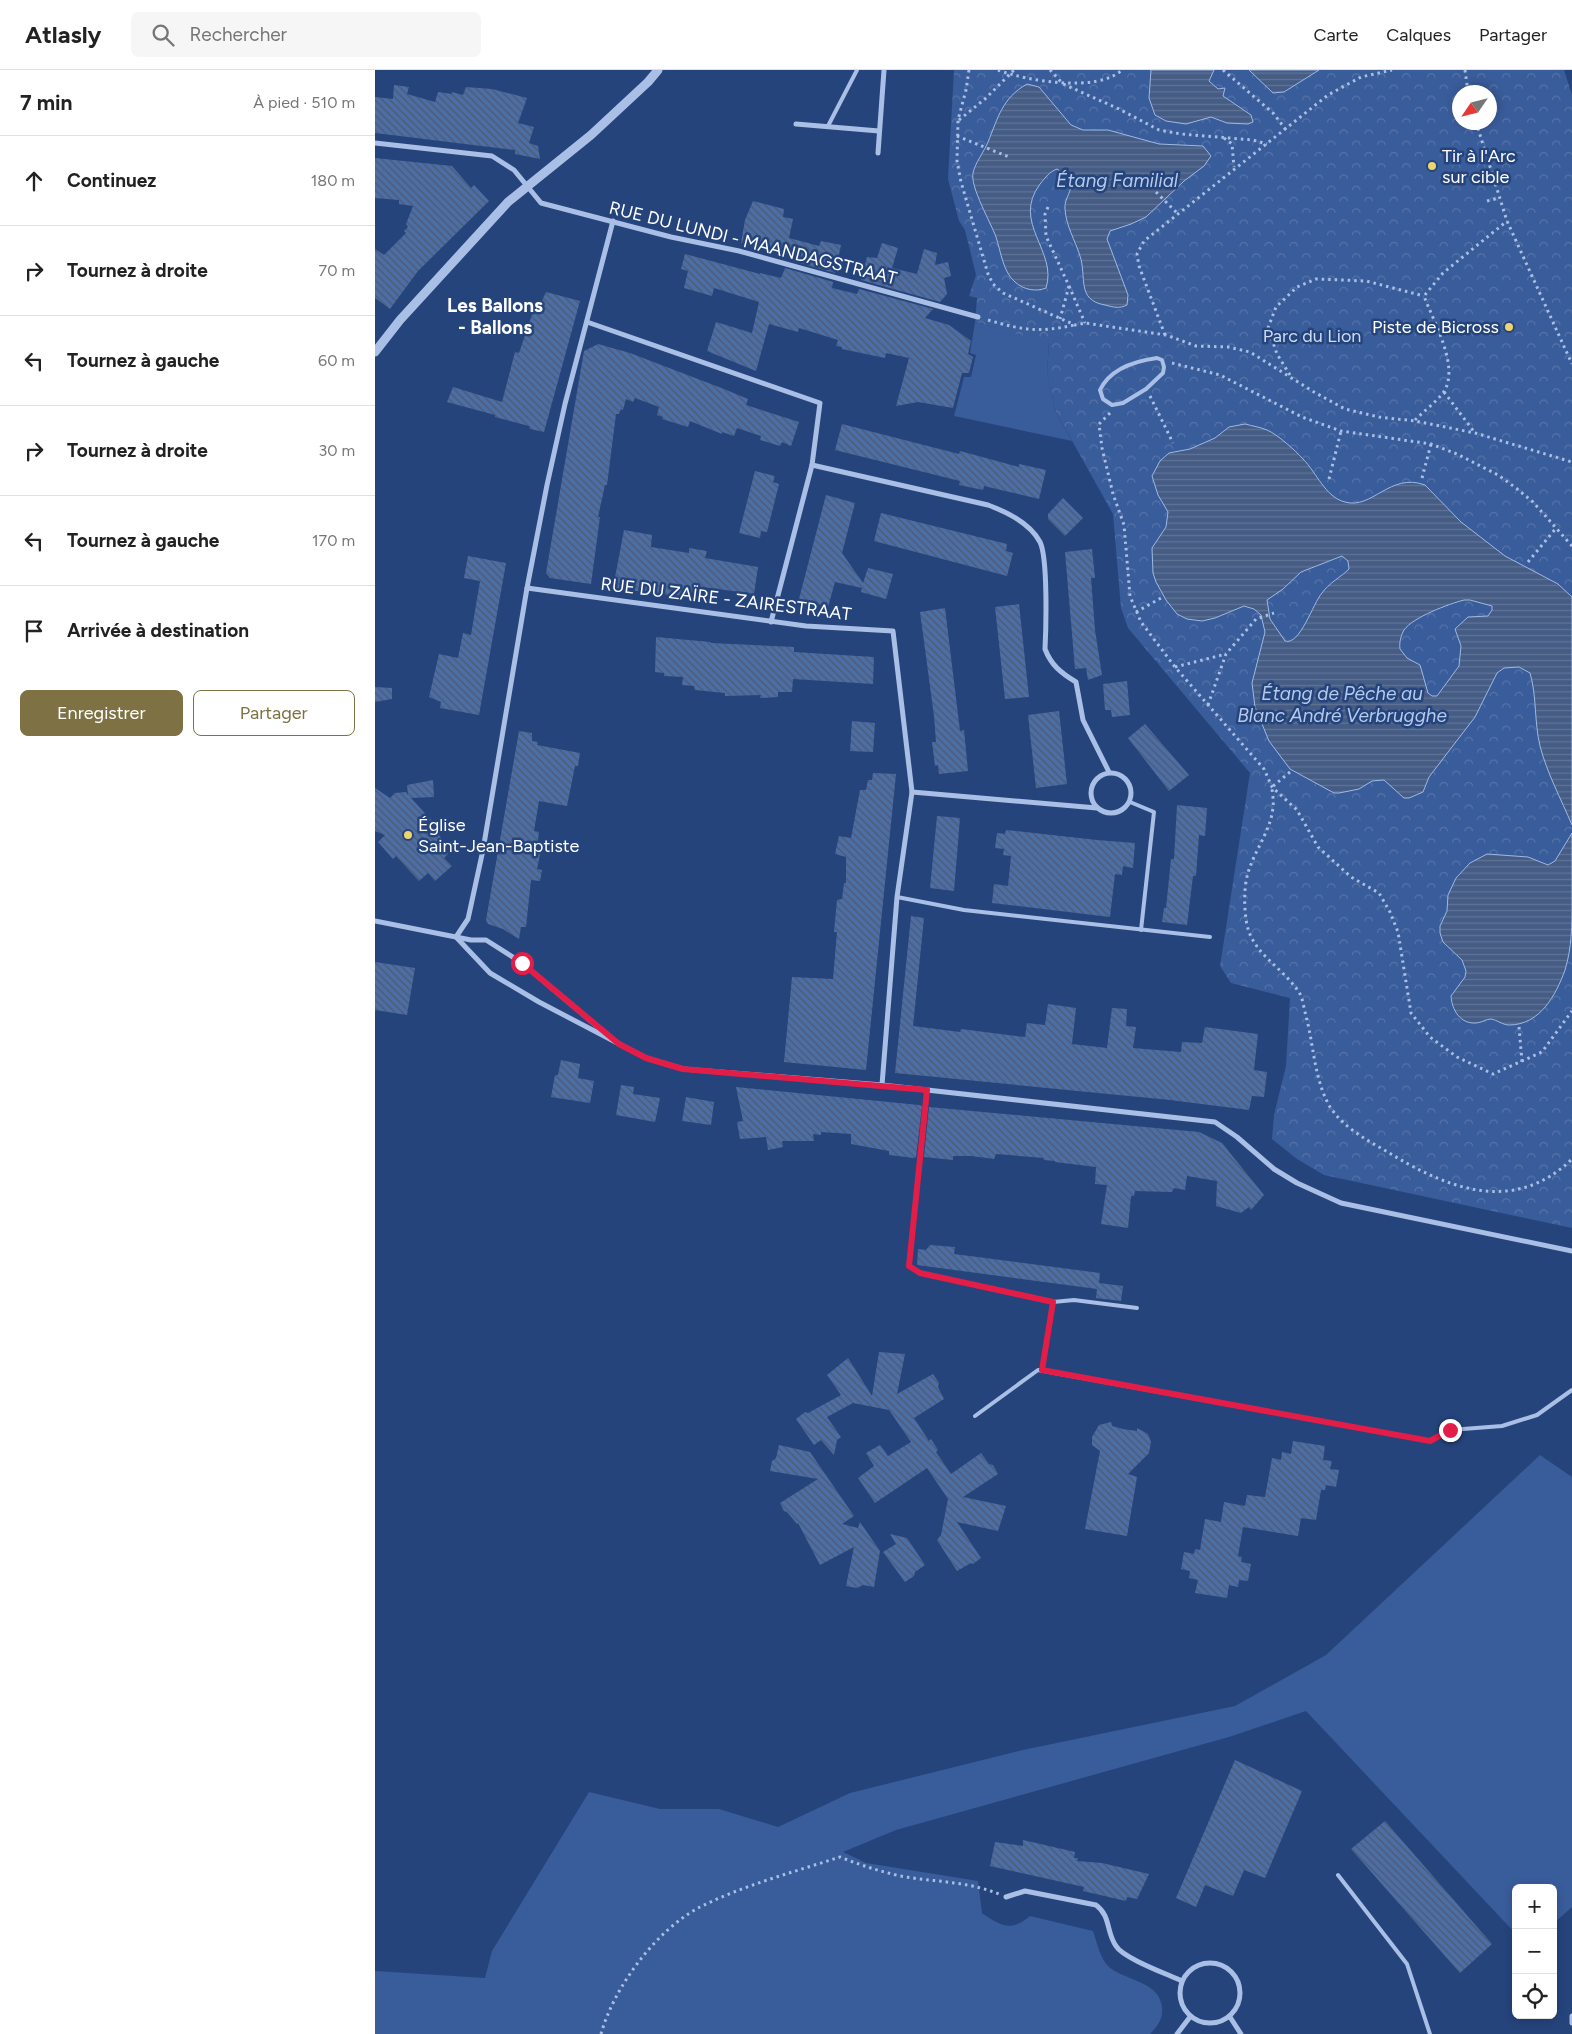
<!DOCTYPE html>
<html lang="fr">
<meta charset="utf-8">
<style>
body{margin:0;font-family:Figtree,sans-serif;background:#f6f6f6;color:#222}
.controls{position:absolute;right:15px;bottom:15px;display:grid;overflow:hidden;border-radius:8px;box-shadow:0 2px 8px #0003}
.controls button{width:45px;height:45px;display:grid;place-items:center;padding:0;border:0;border-bottom:1px solid #e0e0e0;background:#fff;color:#222;font:25px sans-serif}
.compass{position:absolute;left:1077px;top:15px;width:45px;height:45px;border-radius:50%;background:#fff;box-shadow:0 2px 8px #0003;rotate:235deg}
.stop{position:absolute;width:15px;height:15px;margin:-11px;border:4px solid #e11d48;border-radius:50%;background:#fff}
.stop.end{background:#e11d48;border-color:#fff;box-shadow:0 1px 5px #0008}
.list{margin:0;padding:0;list-style:none}
h2{display:flex;justify-content:space-between;align-items:center;height:65px;margin:0;padding:0 20px;font-size:21px}
h2 small{font-size:16px;font-weight:400;color:#767676}
.list li{display:grid;grid-template-columns:32px 1fr auto;gap:15px;align-items:center;box-sizing:border-box;height:90px;padding:0 20px;border-top:1px solid #e0e0e0}
.list b{display:block;font-size:19px;white-space:nowrap}
.list em{font-size:16px;font-style:normal;color:#767676}
.actions{display:flex;gap:10px;padding:15px 20px}
.actions a{flex:1;padding:11px 0;border:1px solid #7e7244;border-radius:8px;text-align:center;font-size:18px;color:#7e7244}
.actions .main{background:#7e7244;color:#fff}
.icon{flex:none;width:28px;height:28px;fill:none;stroke:currentColor;stroke-width:2;stroke-linecap:round;stroke-linejoin:round}
.map{position:relative;flex:none;width:1197px;height:1964px;overflow:hidden}
header{display:flex;align-items:center;gap:30px;box-sizing:border-box;height:70px;padding:0 25px;background:#fff;border-bottom:1px solid #e0e0e0}
header strong{font-size:24px}
nav{display:flex;gap:28px;margin-inline-start:auto;font-size:18px}
.search{width:350px;height:45px;background:#f6f6f6;display:flex;align-items:center;gap:12px;box-sizing:border-box;padding:0 18px;border-radius:8px;color:#767676;font-size:19px}
main{display:flex}
aside{flex:1;background:#fff}
.map>svg:first-child{display:block}
.green{fill:#395c9a}
.park{fill:url(#park-crowns);fill-rule:evenodd}
.water{fill:url(#water-rules);stroke:#9eb9e6;fill-rule:evenodd}
.building{fill:url(#building-back-hatch)}
.lines{fill:none;stroke-linecap:round;stroke-linejoin:round}
.path{stroke:#a9bfe5;stroke-width:3;stroke-dasharray:2.5 4;stroke-linecap:butt}
.service{stroke:#a9bfe5;stroke-width:4}
.minor{stroke:#a9bfe5;stroke-width:5}
.tertiary{stroke:#a9bfe5;stroke-width:9}
.route{stroke:#e11d48;stroke-width:6}
.poi-dot{fill:#eed46e;stroke:#25447c;stroke-width:2}
.labels{text-anchor:middle;dominant-baseline:central;stroke-width:5;stroke-linejoin:round;paint-order:stroke}
.poi-label{font-size:18px;fill:#fff;stroke:#25447c;text-anchor:start}
.street-label{font-size:18px;fill:#fff;stroke:#25447c}
.park-label{font-size:18px;fill:#ccdbf4;stroke:#25447c}
.water-label{font-size:19px;font-style:italic;fill:#b5caed;stroke:#25447c}
.neighbourhood-label{font-size:19px;font-weight:bold;fill:#fff;stroke:#25447c}
</style>
<header>
<strong>Atlasly</strong>
<div class="search"><svg class="icon" aria-label="search" viewBox="0 0 24 24"><circle cx="10" cy="10" r="6"/><path d="M15 15l6 6"/></svg>Rechercher</div>
<nav><a>Carte</a><a>Calques</a><a>Partager</a></nav>
</header>
<main>
<aside>
<h2>7 min<small>À pied · 510 m</small></h2>
<ul class="list">
<li><svg class="icon" aria-label="ahead" viewBox="0 0 24 24"><path d="M12 20V5M6 11l6-6 6 6"/></svg><div><b>Continuez</b></div><em>180 m</em></li>
<li><svg class="icon" aria-label="right" viewBox="0 0 24 24"><path d="M7 20v-9h11M14 6l5 5-5 5"/></svg><div><b>Tournez à droite</b></div><em>70 m</em></li>
<li><svg class="icon" aria-label="left" viewBox="0 0 24 24"><path d="M17 20v-9H6M10 6l-5 5 5 5"/></svg><div><b>Tournez à gauche</b></div><em>60 m</em></li>
<li><svg class="icon" aria-label="right" viewBox="0 0 24 24"><path d="M7 20v-9h11M14 6l5 5-5 5"/></svg><div><b>Tournez à droite</b></div><em>30 m</em></li>
<li><svg class="icon" aria-label="left" viewBox="0 0 24 24"><path d="M17 20v-9H6M10 6l-5 5 5 5"/></svg><div><b>Tournez à gauche</b></div><em>170 m</em></li>
<li><svg class="icon" aria-label="arrive" viewBox="0 0 24 24"><path d="M6 21V4h12l-3 4 3 4H6"/></svg><div><b>Arrivée à destination</b></div></li>
</ul>
<div class="actions"><a class="main">Enregistrer</a><a>Partager</a></div>
</aside>
<div class="map">
<svg width="1197" height="1964" viewBox="0 0 1197 1964">
<defs>
<pattern id="park-crowns" width="20" height="18" patternUnits="userSpaceOnUse" patternTransform="scale(1.25)"><rect width="20" height="18" fill="#395c9a"/><path d="M2 6a3 3 0 1 1 6 0M12 15a3 3 0 1 1 6 0" fill="none" stroke="#5774a9"/></pattern>
<pattern id="water-rules" width="6" height="5" patternUnits="userSpaceOnUse" patternTransform="scale(1.25)"><rect width="6" height="5" fill="#455c85"/><path d="M0 2.5h6" fill="none" stroke="#617497"/></pattern>
<pattern id="building-back-hatch" width="6" height="6" patternUnits="userSpaceOnUse" patternTransform="scale(1.25)"><rect width="6" height="6" fill="#4d6da5"/><path d="M-1 5l2 2M0 0l6 6M5-1l2 2" fill="none" stroke="#4c5970"/></pattern>
</defs>
<rect width="100%" height="100%" fill="#25447c"/>
<!-- green -->
<g class="green">
<polygon points="600,252 674,272 672,302 681,342 697,371 579,346 589,307 596,307 601,285 595,283"/>
<path d="M1165 1385 1197 1407V1837L1178 1854V1818H1141V1864L931 1641 854 1667 521 1760 468 1782 491 1793 603 1811 607 1843C625 1856 637 1862 655 1846L718 1861C722 1872 725 1889 734 1897 751 1911 784 1911 787 1937 788 1950 783 1955 775 1964H0V1901L110 1908 117 1881 214 1722 285 1739H344L403 1757 475 1723 648 1680 860 1636 951 1585Z"/>
</g>
<!-- park -->
<path class="park" d="M579 0H1189L1197 25V1158L949 1105 922 1089 897 1069 899 1045 911 996 915 928 856 913 845 896 875 703 753 558 746 538 738 444 681 342 672 302 674 273 600 252 602 228 594 226 601 205 590 160 584 151 573 109ZM1084 22H1114V52H1084Z"/>
<!-- water -->
<g class="water">
<polygon points="776,0 839,0 834,11 843,19 850,18 848,26 876,45 878,52 873,54 852,53 836,47 811,54 791,51 780,45 774,28"/>
<polygon points="874,0 944,0 909,22 898,23"/>
<path d="M652 14 664 17 696 55 708 60H733L784 74 828 76 836 86 829 96 809 111 771 147 756 154 735 161 732 169 753 225 752 235C744 239 738 237 730 235 701 230 712 207 705 186 700 170 691 156 690 139 689 131 695 124 696 116 696 108 688 103 682 99 674 102 671 107 665 114 636 153 683 181 671 218 661 222 649 220 640 212 628 202 626 182 621 167 616 153 595 117 598 103 600 93 609 82 613 72 623 48 627 28 652 14Z"/>
<path d="M870 354C877 356 885 357 892 360 902 364 921 381 928 389 942 403 950 427 970 432 997 440 1015 402 1050 415L1086 452 1130 486 1183 514 1197 527V755C1186 729 1172 703 1165 676 1159 651 1162 627 1155 603L1144 597 1129 598 1122 603 1100 647 1054 707 1048 722 1034 728H1029L1009 710 997 711 984 719 964 723H959L915 699 894 671 880 637 877 613 890 562 886 545 879 539 869 536 840 548 827 551 812 549 802 544 791 530 781 512 778 503 777 478 791 457 793 442 783 425 777 406 785 391 794 383 815 379 840 368 854 357ZM967 486 973 491 974 499C966 507 954 513 947 523 938 533 925 576 910 571L895 549 892 530 908 519 926 502ZM1089 530H1095L1117 536V540L1113 546 1093 547 1080 559 1086 576 1084 596 1062 626H1057L1053 623 1045 595 1032 588 1025 579C1024 573 1026 565 1029 560 1038 547 1074 534 1089 530Z"/>
<path d="M1197 763C1197 786 1197 809 1197 832 1197 855 1197 877 1190 900 1181 925 1165 955 1134 955 1128 955 1122 950 1116 949 1111 949 1106 953 1101 953 1085 954 1077 940 1076 926L1090 907 1091 901 1087 890 1068 872 1065 863V856L1072 841 1073 825 1081 808 1095 793 1112 784 1153 787 1173 795 1180 791Z"/>
</g>
<!-- building -->
<g class="building">
<polygon points="19,15 34,17 32,24 60,32 63,22 77,24 77,22 88,25 91,17 117,19 152,28 143,53 159,57 154,73 163,76 165,89 140,84 140,80 0,63 0,27 18,29"/>
<polygon points="0,88 77,96 96,118 99,115 114,131 43,201 15,239 0,228 0,179 9,185 31,163 29,161 33,157 31,154 38,136 24,134 24,130 0,128"/>
<polygon points="378,131 409,139 408,147 418,149 414,168 444,176 446,171 466,175 460,203 414,190 416,185 366,173 370,150"/>
<polygon points="507,173 523,178 517,198 542,204 549,179 562,183 560,195 573,192 576,206 569,208 572,224 565,232 486,210 492,187 502,188"/>
<polygon points="310,184 385,204 385,203 406,208 410,198 458,212 457,218 482,224 484,219 558,239 550,248 574,255 596,271 593,284 598,287 594,303 587,303 578,338 543,332 521,336 534,288 511,283 510,288 467,279 467,277 461,276 463,270 424,258 423,262 394,254 381,301 332,281 341,252 377,263 384,232 339,218 337,226 309,218 313,201 306,199"/>
<polygon points="171,222 205,231 169,362 155,359 154,356 120,347 120,345 72,332 78,317 127,332 140,282 144,283 161,233 166,233"/>
<polygon points="223,274 255,283 349,319 373,329 371,335 424,352 416,376 407,372 405,376 385,370 386,366 362,358 359,366 347,362 347,364 315,351 313,357 287,349 288,347 282,345 284,337 260,328 258,332 251,329 248,340 246,339 244,344 241,344 232,415 230,415 223,447 225,447 216,514 175,508 171,503 209,281"/>
<polygon points="467,354 584,384 585,381 644,397 644,394 671,400 664,429 609,416 608,420 584,415 585,411 460,380"/>
<polygon points="380,401 400,406 398,412 404,414 392,462 386,461 385,468 364,463"/>
<polygon points="451,425 480,433 467,483 488,513 493,498 518,504 511,529 486,522 487,518 460,512 453,537 424,529"/>
<polygon points="688,428 708,448 690,466 673,449 673,444"/>
<polygon points="506,443 632,474 631,481 638,483 632,506 499,471"/>
<polygon points="249,460 277,465 276,477 314,483 314,478 332,481 330,488 383,497 379,524 321,516 319,528 238,518"/>
<polygon points="717,479 720,508 716,508 720,560 727,605 713,610 711,598 700,599 690,482"/>
<polygon points="93,486 131,493 104,645 65,638 66,632 54,627 64,584 83,588 88,563 96,565 105,511 89,508"/>
<polygon points="644,534 654,627 630,629 620,537"/>
<polygon points="570,538 585,661 589,660 593,701 564,704 563,695 560,696 557,672 561,672 559,646 545,542"/>
<polygon points="281,567 335,572 336,573 419,577 419,582 499,587 498,614 418,609 417,622 403,622 403,627 385,628 386,625 350,626 350,623 320,620 319,616 307,615 308,607 289,606 289,603 280,602"/>
<polygon points="752,611 755,645 737,647 736,640 730,640 728,614"/>
<polygon points="0,617 17,618 17,629 0,632"/>
<polygon points="684,641 692,714 661,718 653,645"/>
<polygon points="477,651 500,653 498,682 475,681"/>
<polygon points="770,654 814,705 794,721 753,668"/>
<polygon points="144,661 157,663 157,671 163,672 162,675 205,683 203,696 200,696 192,736 164,731 159,761 164,762 162,779 166,780 162,799 167,800 165,811 156,810 151,857 146,857 144,869 128,859 113,854 111,850"/>
<polygon points="498,703 521,704 491,1000 409,992 417,907 458,909 462,862 459,862 462,830 467,829 469,813 471,813 471,787 460,784 464,766 476,768 485,720 491,720 493,710 497,710"/>
<polygon points="58,710 59,727 36,728 58,752 55,755 77,780 69,788 77,796 60,811 53,803 44,811 21,786 18,789 3,772 10,765 0,761 0,718 15,728 20,723 31,722 33,725 32,715"/>
<polygon points="802,735 832,738 830,766 824,765 821,806 818,806 812,855 787,852 789,838 791,838 796,789 799,789"/>
<polygon points="562,746 585,748 579,821 555,818"/>
<polygon points="631,760 722,770 760,773 758,798 748,796 747,805 740,804 735,847 617,833 619,814 633,816 636,786 628,785 629,779 620,778 622,763 630,764"/>
<polygon points="536,846 549,848 538,956 585,962 586,959 650,967 652,953 670,955 673,934 701,938 697,974 732,978 737,938 752,939 751,956 761,957 758,978 806,982 807,972 827,973 830,957 883,964 879,1000 892,1002 889,1027 877,1026 874,1040 795,1030 520,1003"/>
<polygon points="0,892 40,898 32,945 0,940"/>
<polygon points="186,990 205,994 203,1008 219,1011 215,1033 176,1027 180,1005 183,1005"/>
<polygon points="246,1015 259,1017 258,1024 285,1028 280,1052 241,1045"/>
<polygon points="361,1017 544,1035 547,1036 541,1087 539,1088 514,1085 514,1081 476,1074 476,1064 446,1062 446,1065 438,1064 439,1071 407,1071 408,1077 393,1080 391,1067 365,1069 362,1052 368,1051"/>
<polygon points="311,1027 339,1032 336,1055 307,1051"/>
<polygon points="554,1037 824,1062 847,1073 889,1125 876,1140 874,1137 866,1143 841,1136 842,1111 812,1106 810,1120 799,1118 797,1122 760,1121 759,1126 756,1126 753,1158 726,1154 732,1115 720,1114 721,1097 680,1092 680,1091 669,1090 668,1088 621,1084 619,1089 596,1086 578,1086 578,1090 549,1087"/>
<polygon points="555,1175 580,1177 579,1184 725,1203 724,1213 748,1216 746,1231 721,1228 722,1219 542,1195 543,1179 551,1180"/>
<polygon points="504,1282 530,1284 522,1324 558,1304 564,1313 563,1317 569,1329 539,1348 554,1371 556,1369 563,1380 561,1382 576,1404 606,1383 614,1394 618,1395 623,1404 588,1427 631,1436 623,1461 582,1452 606,1488 598,1494 596,1493 582,1501 562,1470 566,1465 573,1429 552,1398 500,1433 483,1408 499,1396 491,1383 505,1375 513,1386 536,1372 514,1340 478,1333 452,1347 466,1367 462,1370 459,1385 446,1370 439,1375 421,1349 430,1342 433,1343 466,1325 452,1305 473,1288 497,1326"/>
<polygon points="736,1352 737,1356 748,1359 762,1361 762,1358 773,1364 776,1372 774,1383 753,1404 762,1407 752,1466 710,1459 725,1381 717,1375 717,1367 724,1355"/>
<polygon points="918,1371 950,1376 948,1390 957,1391 955,1399 964,1400 961,1417 951,1415 950,1420 946,1420 941,1450 926,1448 923,1466 868,1457 863,1486 867,1487 866,1492 876,1494 873,1511 864,1510 863,1517 854,1515 852,1528 820,1523 823,1510 814,1508 815,1501 806,1499 809,1482 819,1484 820,1479 825,1480 830,1449 846,1452 849,1432 870,1436 872,1425 890,1427 897,1388 906,1390 907,1382 916,1384"/>
<polygon points="404,1375 435,1382 479,1446 467,1454 483,1458 485,1452 505,1481 499,1517 488,1515 482,1518 471,1516 479,1477 445,1495 423,1453 422,1454 412,1442 409,1441 405,1433 443,1409 395,1401 397,1391 401,1388"/>
<polygon points="515,1464 532,1468 550,1495 540,1502 539,1506 530,1512 508,1482 521,1474"/>
<polygon points="860,1690 927,1721 890,1808 869,1800 858,1826 830,1815 821,1837 801,1828"/>
<polygon points="1010,1751 1117,1874 1085,1903 976,1779"/>
<polygon points="648,1770 700,1782 699,1788 703,1788 702,1791 727,1793 774,1804 762,1829 752,1827 751,1831 708,1821 709,1817 615,1796 620,1772 648,1776"/>
</g>
<g class="lines">
<!-- path -->
<g class="path">
<polyline points="594,0 591,20 583,50 582,91 586,112 613,204 618,214 628,223 700,255 710,253 791,265 821,276 853,277 875,282 939,322 970,339 1004,347 1040,351 1100,363 1197,392"/>
<path d="M623 0C652 11 722 23 747 0"/>
<polyline points="675,0 688,14 744,39 784,60 806,64 878,70 892,74"/>
<polyline points="848,0 899,44 911,60"/>
<polyline points="1090,0 1093,22"/>
<polyline points="584,50 611,28 639,0"/>
<polyline points="1101,52 1132,151 1197,294"/>
<polyline points="582,66 634,87"/>
<polyline points="849,68 857,74 859,97"/>
<polyline points="781,122 802,143"/>
<polyline points="1112,131 1124,128"/>
<polyline points="673,137 670,144 671,166 694,216 685,249"/>
<polyline points="694,216 710,253"/>
<path d="M613 250C647 260 664 263 699 255"/>
<polyline points="790,265 764,196 762,184 769,171 953,25 986,7 1017,0"/>
<polyline points="797,293 845,305 927,347 966,361 1056,374 1082,384 1123,405 1141,418 1158,432 1197,476"/>
<polyline points="915,305 902,284 893,258 901,237 922,217 941,209 991,211 1049,226"/>
<polyline points="1069,322 1100,363"/>
<polyline points="775,326 798,373"/>
<polyline points="735,343 724,354 727,378 738,424 749,455 755,526 766,552 800,597 889,699 897,717 922,740 943,777 976,807 1004,823 1015,842 1023,862 1036,943 1055,967 1082,987 1118,1004 1167,982 1197,941"/>
<path d="M1040 350C1049 341 1060 333 1068 323 1086 298 1058 251 1049 226L1068 203 1132 151"/>
<polyline points="1047,408 1056,374"/>
<polyline points="954,409 966,361"/>
<polyline points="1153,492 1182,457"/>
<polyline points="761,542 786,528"/>
<polyline points="800,597 851,584"/>
<polyline points="833,635 851,584 881,549 899,543"/>
<path d="M915 702 897 717C897 723 899 730 898 736 897 759 879 781 873 803 869 816 869 835 871 849 875 884 908 896 925 924 928 930 929 939 931 946 939 976 939 1009 955 1037 968 1057 990 1069 1011 1081 1071 1118 1138 1146 1197 1089"/>
<polyline points="1144,957 1147,992"/>
<path d="M226 1964C239 1917 281 1860 325 1837 369 1815 419 1802 465 1787 485 1795 504 1801 525 1806 558 1812 592 1811 624 1824"/>
</g>
<!-- service -->
<g class="service">
<polyline points="453,56 482,0"/>
<path d="M782 288 787 290 789 297 788 303 771 319 748 333 737 335 728 329 725 320C735 299 760 291 782 288Z"/>
<polyline points="755,732 779,742 766,860"/>
<polyline points="522,827 589,840 835,867"/>
<polyline points="552,1020 534,1196 545,1203 678,1232 667,1300"/>
<polyline points="678,1232 699,1230 762,1238"/>
<polyline points="600,1346 663,1300 1055,1371 1075,1360 1127,1356 1162,1345 1197,1320"/>
<polyline points="963,1805 1032,1894 1055,1964"/>
</g>
<!-- minor -->
<g class="minor">
<polyline points="421,54 504,61"/>
<polyline points="0,73 117,86 139,100 166,133 296,167 364,181 603,247"/>
<polyline points="503,83 509,0"/>
<polyline points="212,252 445,333 437,395 396,552"/>
<path d="M437 395 613 435C632 442 655 453 665 472 673 488 671 559 670 579 676 595 686 603 701 612L708 650 734 702"/>
<polyline points="152,518 431,556 518,561 537,722 522,827 507,1015"/>
<circle cx="736" cy="723" r="20"/>
<polyline points="537,722 722,738"/>
<polyline points="0,851 96,870 111,870 147,893 236,968"/>
<polyline points="81,867 115,903 164,932 271,988 308,999 507,1015 840,1052 862,1067 899,1099 922,1113 966,1133 1197,1181"/>
<polyline points="81,867 93,849 108,780 152,518 172,415 190,334 238,151"/>
<path d="M631 1827 650 1821 721 1835C736 1846 731 1862 741 1876 748 1888 792 1904 807 1911"/>
<circle cx="835" cy="1923" r="30"/>
<polyline points="1197,1946 1197,1953"/>
<polyline points="855,1947 866,1964"/>
<polyline points="802,1964 815,1947"/>
</g>
<!-- tertiary -->
<polyline class="tertiary" points="0,282 25,250 133,132 216,65 273,12 283,0"/>
</g>
<g class="lines">
<!-- route -->
<polyline class="route" points="147,893 244,974 271,988 308,999 552,1020 534,1196 545,1203 678,1232 667,1300 1055,1371 1075,1360"/>
</g>
<!-- markers -->
<g class="poi-dot">
<circle cx="1057" cy="96" r="5"/>
<circle cx="1134" cy="257" r="5"/>
<circle cx="33" cy="765" r="5"/>
</g>
<g class="labels">
<!-- poi labels -->
<g class="poi-label">
<text x="1067" y="86">Tir à l'Arc<tspan x="1067" dy="21">sur cible</tspan></text>
<text x="1124" y="257" text-anchor="end">Piste de Bicross</text>
<text x="43" y="755">Église<tspan x="43" dy="21">Saint-Jean-Baptiste</tspan></text>
</g>
<!-- street labels -->
<g class="street-label">
<text transform="translate(378 173) rotate(14)">RUE DU LUNDI - MAANDAGSTRAAT</text>
<text transform="translate(351 529) rotate(7)">RUE DU ZAÏRE - ZAIRESTRAAT</text>
</g>
<!-- park labels -->
<g class="park-label">
<text x="937" y="266">Parc du Lion</text>
</g>
<!-- water labels -->
<g class="water-label">
<text x="742" y="110">Étang Familial</text>
<text x="967" y="623">Étang de Pêche au<tspan x="967" dy="22">Blanc André Verbrugghe</tspan></text>
</g>
<!-- neighbourhood labels -->
<g class="neighbourhood-label">
<text x="120" y="235">Les Ballons<tspan x="120" dy="22">- Ballons</tspan></text>
</g>
</g>
</svg>
<div class="controls">
<button>+</button>
<button>−</button>
<button><svg class="icon" aria-label="locate" viewBox="0 0 24 24"><circle cx="12" cy="12" r="6"/><path d="M12 2v4M12 18v4M2 12h4M18 12h4"/></svg></button>
</div>
<svg class="compass" viewBox="-18 -18 36 36"><path d="M0-13l5 13h-10z" fill="#e53935"/><path d="M0 13l5-13h-10z" fill="#767676"/></svg>
<div class="stop" style="left:147px;top:893px"></div>
<div class="stop end" style="left:1075px;top:1360px"></div>
</div>
</main>
